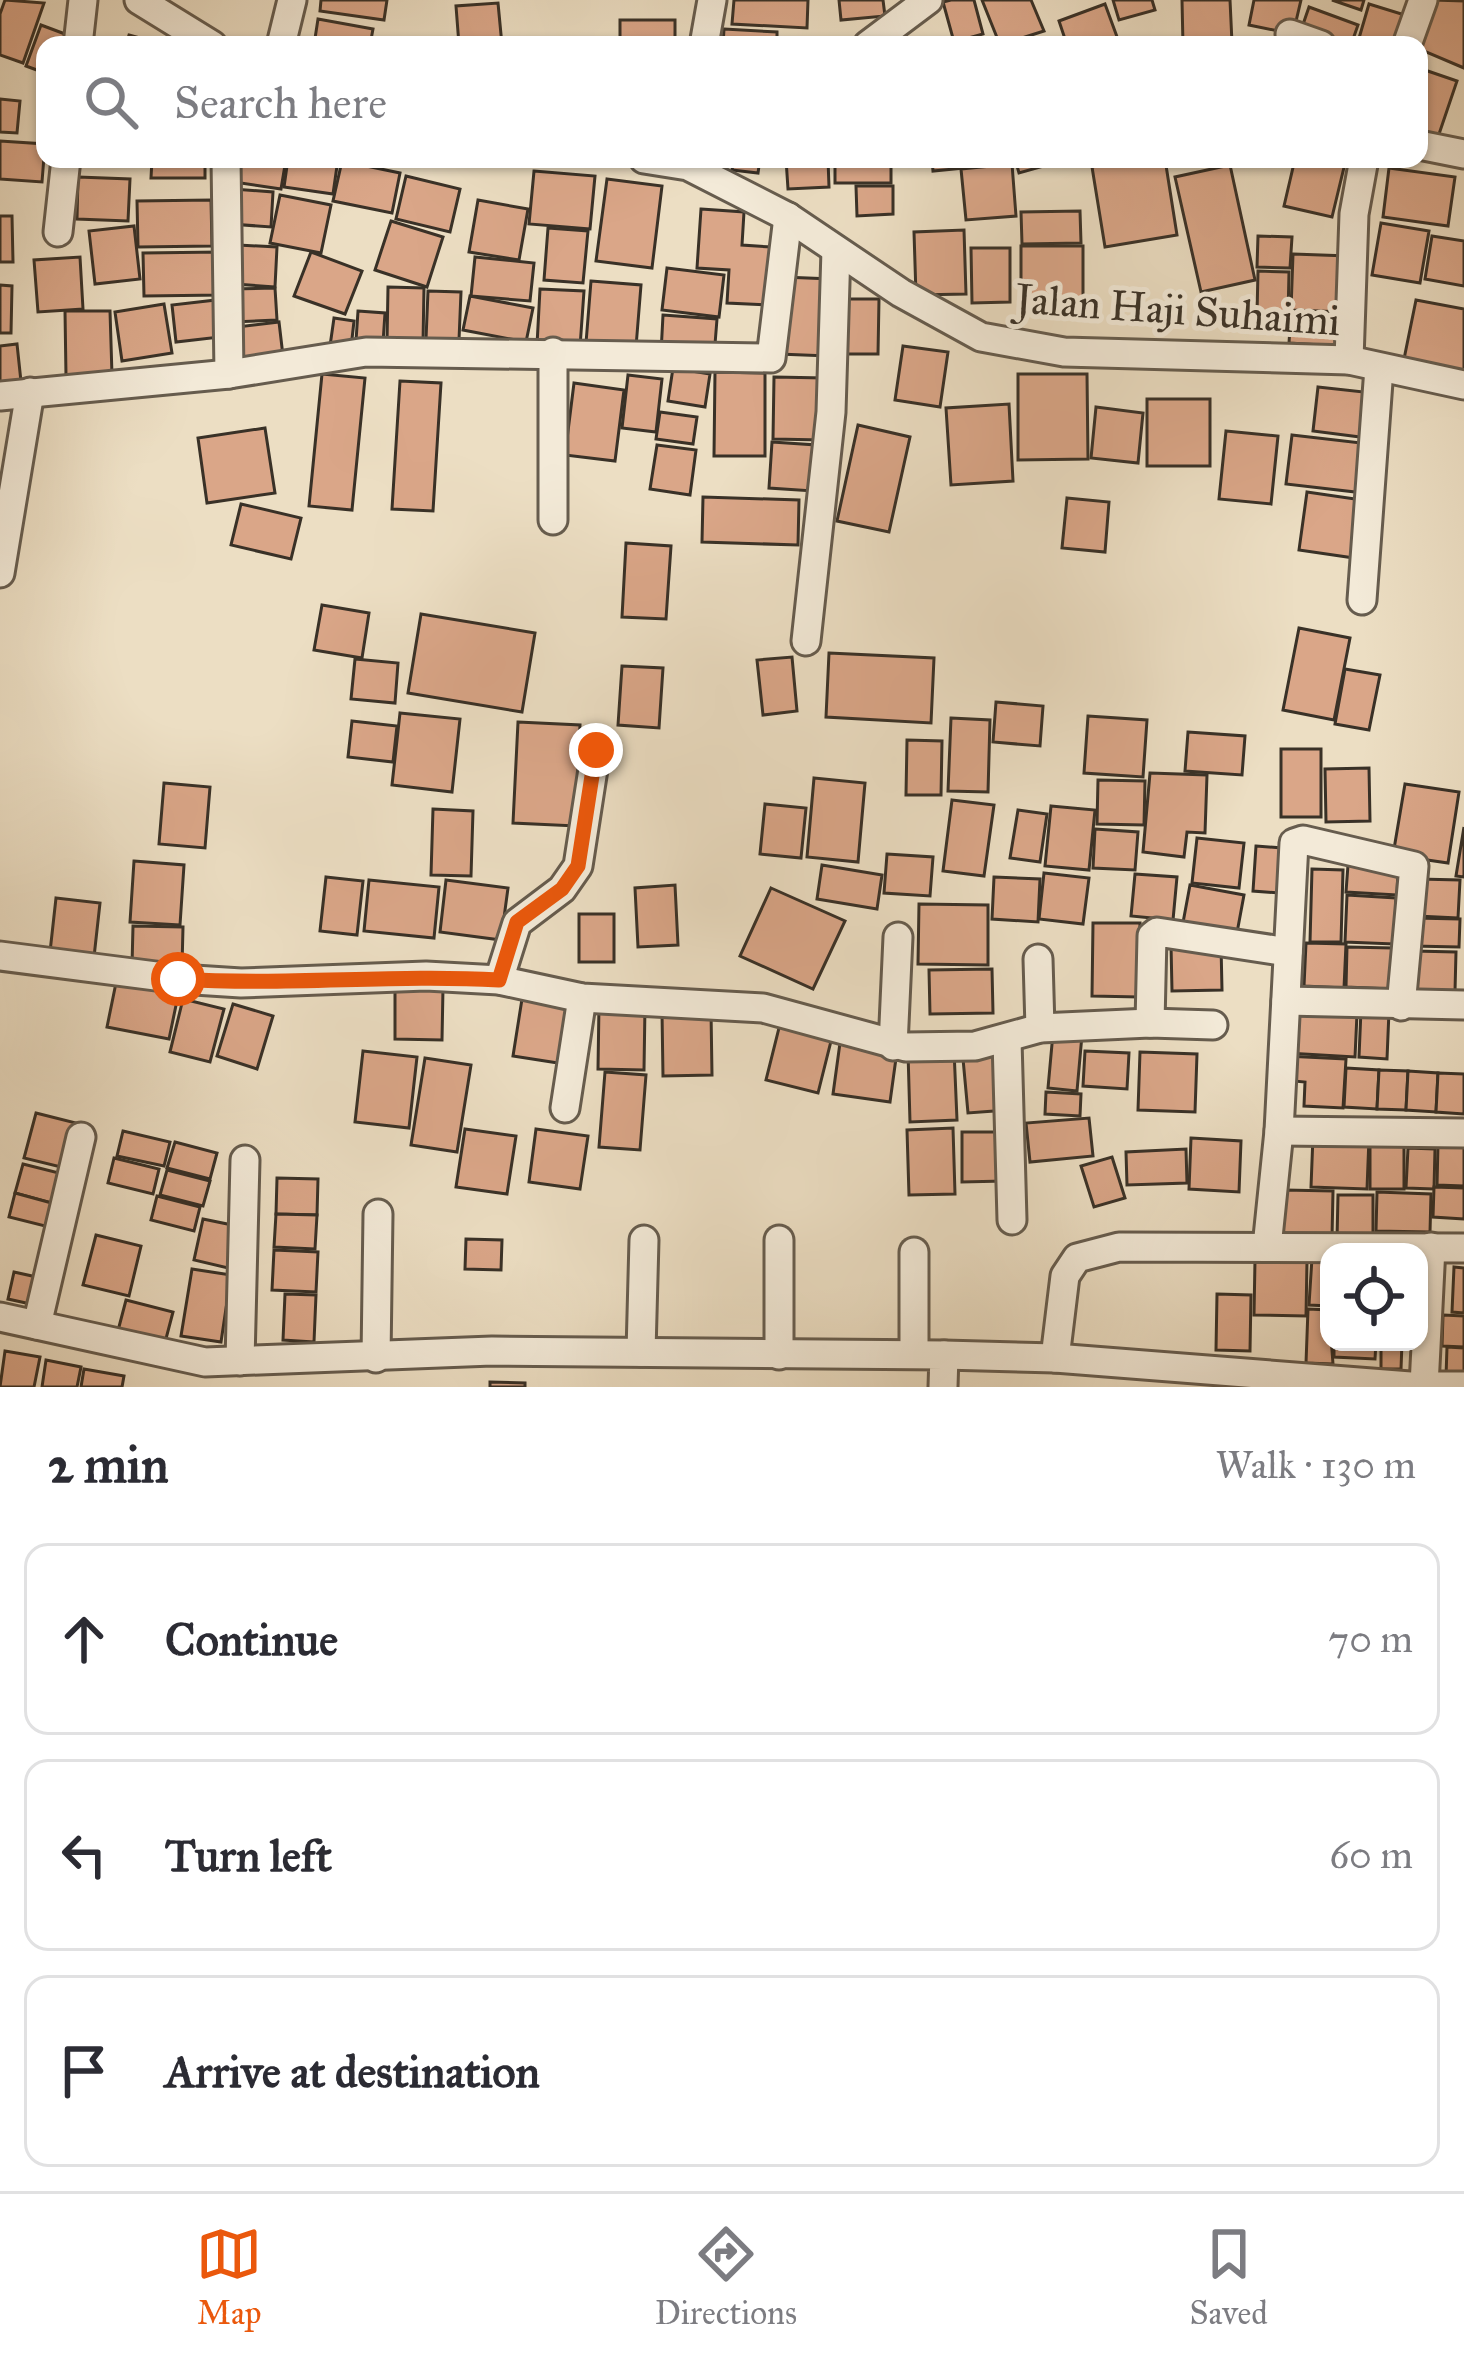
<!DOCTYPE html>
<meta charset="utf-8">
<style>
body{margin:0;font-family:"IM FELL Great Primer",serif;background:#f2f2f3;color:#2b2b33}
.controls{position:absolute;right:36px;bottom:36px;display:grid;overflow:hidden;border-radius:24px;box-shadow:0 3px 9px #0004}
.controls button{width:108px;height:108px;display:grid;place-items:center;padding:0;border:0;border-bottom:3px solid #e1e1e2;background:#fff;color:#2b2b33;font:60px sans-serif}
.stop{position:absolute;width:36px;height:36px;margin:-27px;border:9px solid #ea580c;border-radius:50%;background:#fff}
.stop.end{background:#ea580c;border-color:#fff;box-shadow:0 3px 12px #0008}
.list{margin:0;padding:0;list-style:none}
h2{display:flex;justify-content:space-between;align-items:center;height:156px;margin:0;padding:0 48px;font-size:51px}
h2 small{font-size:39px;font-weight:400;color:#7c7c81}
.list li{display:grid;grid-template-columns:78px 1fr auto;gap:36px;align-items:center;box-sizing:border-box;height:192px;margin:0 24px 24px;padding:0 24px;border:3px solid #e1e1e2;border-radius:24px}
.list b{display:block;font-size:45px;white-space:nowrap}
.list em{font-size:39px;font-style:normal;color:#7c7c81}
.icon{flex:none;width:66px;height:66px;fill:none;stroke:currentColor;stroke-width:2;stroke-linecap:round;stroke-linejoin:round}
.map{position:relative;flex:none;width:1464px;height:1387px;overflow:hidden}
.search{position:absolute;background:#fff;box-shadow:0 3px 9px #0004;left:36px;right:36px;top:36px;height:132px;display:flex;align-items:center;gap:30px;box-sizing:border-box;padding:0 42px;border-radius:24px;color:#7c7c81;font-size:45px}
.sheet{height:804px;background:#fff}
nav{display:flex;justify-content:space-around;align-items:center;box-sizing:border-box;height:168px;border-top:3px solid #e1e1e2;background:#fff;font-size:33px;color:#7c7c81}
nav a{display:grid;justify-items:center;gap:6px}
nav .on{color:#ea580c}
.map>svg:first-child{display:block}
.building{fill:#daa688;stroke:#393127;stroke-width:3}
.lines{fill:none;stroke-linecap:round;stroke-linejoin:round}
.street-casing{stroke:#665c4e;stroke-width:33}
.street{stroke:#f3ead8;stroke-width:27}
.route{stroke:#ea580c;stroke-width:15}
.labels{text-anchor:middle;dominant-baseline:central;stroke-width:10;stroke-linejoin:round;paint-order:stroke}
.street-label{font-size:42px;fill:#393127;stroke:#f3ead8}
</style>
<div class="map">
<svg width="1464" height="1387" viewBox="0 0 1464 1387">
<rect width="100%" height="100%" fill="#ecdec3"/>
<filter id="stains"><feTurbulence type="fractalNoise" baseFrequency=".00167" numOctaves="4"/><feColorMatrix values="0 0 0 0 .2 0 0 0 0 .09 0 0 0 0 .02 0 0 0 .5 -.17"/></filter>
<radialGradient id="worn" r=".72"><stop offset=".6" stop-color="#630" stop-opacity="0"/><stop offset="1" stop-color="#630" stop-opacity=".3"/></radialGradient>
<!-- building -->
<g class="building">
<polygon points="5,0 44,3 23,63 0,55 0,14"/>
<polygon points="321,0 387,0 384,20 320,11"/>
<polygon points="734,0 808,0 807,28 732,24"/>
<polygon points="839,0 883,0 885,16 841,20"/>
<polygon points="951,0 974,0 983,34 954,42 943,2"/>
<polygon points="982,0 1031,0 1044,31 1000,45"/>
<polygon points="1113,0 1152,0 1155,10 1119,20"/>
<polygon points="1182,0 1230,0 1232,43 1183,45"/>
<polygon points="1254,0 1301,0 1293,34 1249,25"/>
<polygon points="1332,0 1364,0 1361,10"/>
<polygon points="1433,0 1464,1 1464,68 1419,49"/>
<polygon points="498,3 502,45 459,45 456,6"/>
<polygon points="1105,4 1120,45 1067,45 1059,21"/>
<polygon points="1369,4 1408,16 1399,45 1357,45"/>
<polygon points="1309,7 1358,25 1351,45 1323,45 1299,36"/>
<polygon points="318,19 373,29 370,45 314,45"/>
<rect x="620" y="20" width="55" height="25"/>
<polygon points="41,25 73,37 70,45 45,45 45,73 26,66"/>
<polygon points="724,29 777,32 777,45 723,45"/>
<polygon points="129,35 165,45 126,45"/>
<polygon points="1419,68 1457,81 1438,137 1419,130"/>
<polygon points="0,99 20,101 17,133 0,132"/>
<polygon points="0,141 45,144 42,182 0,179"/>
<polygon points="152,159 205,159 205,178 151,178"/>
<polygon points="237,159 286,159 281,189 234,182"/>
<polygon points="288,159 338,159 333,194 284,187"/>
<polygon points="734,159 760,159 758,173 732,170"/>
<polygon points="786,159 828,159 829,187 788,189"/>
<rect x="835" y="159" width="56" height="24"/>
<polygon points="932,159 974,159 975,167 933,171"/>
<polygon points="1015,159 1057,159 1058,162 1019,173"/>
<polygon points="1137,159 1165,159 1177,235 1105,247 1092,167"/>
<polygon points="1295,159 1346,159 1332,217 1284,206"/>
<polygon points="342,161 400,173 392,213 333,201"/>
<polygon points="1012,164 1016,216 966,220 961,169"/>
<polygon points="1230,165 1255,280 1201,292 1175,177"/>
<polygon points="1389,168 1455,177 1448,226 1383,217"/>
<polygon points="534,171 595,176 590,229 529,224"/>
<polygon points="406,176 460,189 450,232 396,219"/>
<polygon points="78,177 130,179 128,221 77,219"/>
<polygon points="607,179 662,186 652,268 596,261"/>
<polygon points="856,186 893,186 893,214 857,216"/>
<polygon points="233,189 273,192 271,227 231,224"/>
<polygon points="280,195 331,205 321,253 270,243"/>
<polygon points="211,200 212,246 138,247 137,201"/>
<polygon points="478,200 528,209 519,260 469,252"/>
<polygon points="701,209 744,212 742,245 771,247 767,305 727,303 729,270 697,268"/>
<polygon points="1080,211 1081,243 1022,244 1021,212"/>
<polygon points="0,216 12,216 13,262 0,262"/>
<polygon points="391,221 443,237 427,287 375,270"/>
<polygon points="1381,223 1429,231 1420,283 1372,275"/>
<polygon points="134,226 140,279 95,284 89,231"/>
<polygon points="548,228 588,231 583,283 544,280"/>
<polygon points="964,230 966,294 916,295 914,232"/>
<polygon points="1258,236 1292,237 1290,268 1257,267"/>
<polygon points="1432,236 1464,241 1464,286 1425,279"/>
<polygon points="238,245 277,247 275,287 235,284"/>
<rect x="1021" y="246" width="62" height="60"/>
<polygon points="971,248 1010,248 1010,302 972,303"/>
<polygon points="220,252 221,295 144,296 143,253"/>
<polygon points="311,252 362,271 345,314 294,296"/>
<polygon points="1293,254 1348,256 1346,312 1291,310"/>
<polygon points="80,257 83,309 38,312 34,260"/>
<polygon points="475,257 534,263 530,301 471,296"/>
<polygon points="667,268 724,275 719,317 662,310"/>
<polygon points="1258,271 1289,272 1288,316 1257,315"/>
<polygon points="783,277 831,279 828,356 779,354"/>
<polygon points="591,281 641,285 636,347 586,343"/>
<polygon points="0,285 12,286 11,333 0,333"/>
<polygon points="388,287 424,288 423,343 387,342"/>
<polygon points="275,288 277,320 233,322 232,289"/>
<polygon points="540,289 584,291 580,347 537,345"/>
<polygon points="428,291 461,292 459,340 426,339"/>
<polygon points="470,296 533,308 526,342 463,330"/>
<polygon points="839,299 879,299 878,354 839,354"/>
<polygon points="216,300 220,337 176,342 172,305"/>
<polygon points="1416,300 1464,309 1464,375 1403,364"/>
<polygon points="164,304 172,353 122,361 115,312"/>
<polygon points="65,311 110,311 112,375 66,376"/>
<polygon points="358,311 385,313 383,343 356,341"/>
<polygon points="1291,313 1339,315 1337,346 1289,343"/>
<polygon points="663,315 717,319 714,357 661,353"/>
<polygon points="334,318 354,321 351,348 330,346"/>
<polygon points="279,322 283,356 241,361 237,327"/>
<polygon points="17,344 22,391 0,393 0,346"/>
<polygon points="903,346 948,352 940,407 895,400"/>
<polygon points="673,368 710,374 705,407 668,401"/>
<polygon points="715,372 765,373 765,456 714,456"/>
<polygon points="322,374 365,378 352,510 309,506"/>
<polygon points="1018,374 1087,374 1088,459 1018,460"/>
<polygon points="628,375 662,379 656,432 622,428"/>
<polygon points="774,377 824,378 823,440 773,439"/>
<polygon points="400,381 441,383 433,511 392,509"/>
<polygon points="574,383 624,390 615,461 565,455"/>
<polygon points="1318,387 1373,393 1368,438 1313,431"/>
<rect x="1147" y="399" width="63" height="67"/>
<polygon points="1009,404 1013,481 951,485 946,408"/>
<polygon points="1096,407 1143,413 1138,463 1091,458"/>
<polygon points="660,412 697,417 693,444 656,439"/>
<polygon points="858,425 910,437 889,532 837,521"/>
<polygon points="265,428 275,493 207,503 198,438"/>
<polygon points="1226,431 1278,436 1271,504 1219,499"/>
<polygon points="1292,435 1370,444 1364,493 1286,484"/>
<polygon points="772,442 816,445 813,491 769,488"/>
<polygon points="657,445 696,450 690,495 650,489"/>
<polygon points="1307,492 1362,500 1354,558 1299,550"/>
<polygon points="703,497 799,500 798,545 702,542"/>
<polygon points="1067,498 1109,502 1105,552 1062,548"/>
<polygon points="241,504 301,518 291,559 231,545"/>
<polygon points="626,543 671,546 666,619 622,617"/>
<polygon points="322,605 369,613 362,658 314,650"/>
<polygon points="421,614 535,633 522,712 408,693"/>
<polygon points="1299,628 1350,638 1334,720 1283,710"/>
<polygon points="829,653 934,658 931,723 826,717"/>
<polygon points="792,657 797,711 763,715 757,660"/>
<polygon points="355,659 398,663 395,703 351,699"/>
<polygon points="622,666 663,668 659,728 618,725"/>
<polygon points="1345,669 1380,675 1369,730 1335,724"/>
<polygon points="996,702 1043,706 1040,746 993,742"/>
<polygon points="400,713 460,719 452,792 392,785"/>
<polygon points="1088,716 1147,720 1143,777 1084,773"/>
<polygon points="951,718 990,720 988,792 948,791"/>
<polygon points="352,721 397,726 393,762 348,757"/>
<polygon points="518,722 580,725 576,826 513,823"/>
<polygon points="1188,732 1245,736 1242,775 1185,771"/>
<polygon points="907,740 942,741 941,795 906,795"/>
<rect x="1281" y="749" width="40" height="68"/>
<polygon points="1369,768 1370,821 1326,822 1325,769"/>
<polygon points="1150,773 1207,775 1205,833 1187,832 1184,857 1143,852"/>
<polygon points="814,778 865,783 858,862 807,857"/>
<polygon points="1098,780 1145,781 1144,825 1097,824"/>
<polygon points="164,783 210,787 205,848 159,844"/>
<polygon points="1405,784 1459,792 1448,863 1393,855"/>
<polygon points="952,800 994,805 984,876 943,871"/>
<polygon points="765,804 806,808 801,858 760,854"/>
<polygon points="1051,806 1095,810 1089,870 1045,866"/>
<polygon points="433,809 473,811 471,876 431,875"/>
<polygon points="1018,810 1047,814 1040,862 1010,858"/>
<polygon points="1464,827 1464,877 1456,876"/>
<polygon points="1095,829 1138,832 1135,870 1093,868"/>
<polygon points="1197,838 1244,843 1239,888 1192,883"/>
<polygon points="1256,846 1282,848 1279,893 1253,891"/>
<polygon points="887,854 933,857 930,896 884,893"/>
<polygon points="134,861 184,865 180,925 130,922"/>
<polygon points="822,865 882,875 877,909 817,899"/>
<polygon points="1348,865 1398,868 1397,895 1346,892"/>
<polygon points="1312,869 1343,870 1341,942 1310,942"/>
<polygon points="1044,873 1089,878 1083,924 1039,919"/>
<polygon points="1135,874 1177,877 1173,920 1131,916"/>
<polygon points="326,877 363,881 357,935 320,931"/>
<polygon points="994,877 1040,879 1038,922 992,919"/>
<polygon points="1418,879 1460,880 1458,918 1417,916"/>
<polygon points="369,880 439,887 434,938 364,931"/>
<polygon points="446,880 508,888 501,940 440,932"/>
<polygon points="675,885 678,945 638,947 635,888"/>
<polygon points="1190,885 1244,895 1236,938 1182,928"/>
<polygon points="771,888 845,921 813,989 740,956"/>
<polygon points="1347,895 1396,898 1394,944 1345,942"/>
<polygon points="56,898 100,903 94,957 50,952"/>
<polygon points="919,904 988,905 988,965 918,964"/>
<rect x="579" y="914" width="35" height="48"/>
<polygon points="1414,918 1460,919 1459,947 1413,946"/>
<polygon points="1093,923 1140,923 1139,997 1092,996"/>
<polygon points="133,926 183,927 182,967 132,966"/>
<polygon points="1306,943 1346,944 1344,988 1304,986"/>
<polygon points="1171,945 1221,945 1222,990 1172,991"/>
<polygon points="1347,947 1392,948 1391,989 1346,987"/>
<polygon points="1413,951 1456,952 1455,991 1412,990"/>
<polygon points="992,969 993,1013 930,1014 929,970"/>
<polygon points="117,978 179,991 169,1039 107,1027"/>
<polygon points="395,987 443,988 442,1040 395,1039"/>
<polygon points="183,999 224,1009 210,1062 170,1052"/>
<polygon points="522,999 567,1005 558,1063 513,1056"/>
<polygon points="233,1004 273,1016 257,1069 217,1056"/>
<polygon points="599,1005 645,1006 644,1070 598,1069"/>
<polygon points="1289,1010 1357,1014 1355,1057 1287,1053"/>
<polygon points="1361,1010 1389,1011 1387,1059 1359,1057"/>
<polygon points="711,1011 712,1075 663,1076 662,1012"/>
<polygon points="782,1016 834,1029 818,1093 766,1080"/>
<polygon points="1053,1033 1082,1035 1077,1091 1048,1088"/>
<polygon points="840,1043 897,1051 890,1102 833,1094"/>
<polygon points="1002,1045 1007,1110 968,1113 962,1048"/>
<polygon points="954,1050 957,1120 910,1122 908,1052"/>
<polygon points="363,1051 417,1057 409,1128 355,1122"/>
<polygon points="1085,1051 1129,1053 1127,1089 1083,1086"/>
<polygon points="1140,1052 1197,1054 1195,1112 1138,1110"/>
<polygon points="1285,1056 1346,1059 1343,1108 1304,1106 1305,1082 1283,1080"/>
<polygon points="425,1058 471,1065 457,1152 411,1145"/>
<polygon points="1346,1068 1379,1070 1377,1109 1344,1107"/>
<polygon points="1379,1070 1408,1071 1406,1110 1377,1109"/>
<polygon points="1408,1071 1438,1073 1436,1112 1406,1110"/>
<polygon points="605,1072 646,1075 640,1150 599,1147"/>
<polygon points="1438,1073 1464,1074 1464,1114 1436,1112"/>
<polygon points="1046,1092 1081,1094 1080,1116 1045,1114"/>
<polygon points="36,1113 80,1124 69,1169 24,1158"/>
<polygon points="1089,1118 1093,1156 1030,1162 1026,1123"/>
<polygon points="953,1128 955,1194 909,1195 907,1130"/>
<polygon points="465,1129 516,1136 507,1194 456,1187"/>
<polygon points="536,1129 588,1136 580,1189 529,1182"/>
<polygon points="123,1131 170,1142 164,1166 117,1156"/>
<polygon points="962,1132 1004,1132 1004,1181 962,1182"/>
<polygon points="1313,1136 1369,1138 1367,1189 1311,1187"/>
<rect x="1370" y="1136" width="34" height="53"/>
<polygon points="1191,1138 1241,1141 1239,1192 1189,1189"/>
<polygon points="175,1142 217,1153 210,1179 167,1168"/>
<polygon points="1438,1144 1464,1144 1464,1186 1437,1185"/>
<polygon points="1408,1148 1435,1149 1434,1189 1406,1188"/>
<polygon points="1186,1149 1187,1183 1127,1185 1126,1152"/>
<polygon points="1112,1157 1125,1198 1094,1207 1081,1166"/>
<polygon points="114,1158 159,1169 153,1194 108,1183"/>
<polygon points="23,1164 67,1175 59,1205 15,1193"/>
<polygon points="167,1170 210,1181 203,1206 160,1195"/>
<polygon points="277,1178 318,1179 317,1215 276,1214"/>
<polygon points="1434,1187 1464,1188 1464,1219 1433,1217"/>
<polygon points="1284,1190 1333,1191 1332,1238 1283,1237"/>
<polygon points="1377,1192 1431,1194 1430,1232 1376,1231"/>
<polygon points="15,1193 59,1205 53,1228 9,1217"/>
<polygon points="1338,1195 1373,1195 1373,1241 1337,1240"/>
<polygon points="157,1196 200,1207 194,1231 151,1220"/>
<polygon points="276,1214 317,1215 315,1249 274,1247"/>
<polygon points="203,1219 237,1226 228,1268 194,1260"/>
<polygon points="96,1235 141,1246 129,1296 83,1285"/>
<polygon points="466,1239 502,1240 501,1270 465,1269"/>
<polygon points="274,1250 318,1252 316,1292 272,1290"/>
<polygon points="1312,1258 1329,1259 1329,1306 1309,1305"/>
<polygon points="1255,1260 1307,1261 1306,1316 1254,1315"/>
<polygon points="1454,1267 1464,1268 1464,1313 1452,1312"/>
<polygon points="192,1269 231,1275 221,1342 181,1336"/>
<polygon points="14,1272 41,1278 35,1305 8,1299"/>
<polygon points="285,1294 316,1295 314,1342 283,1340"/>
<polygon points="1217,1294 1251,1295 1250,1351 1216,1350"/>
<polygon points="126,1300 173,1312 162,1354 115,1342"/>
<polygon points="1308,1309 1329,1310 1333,1364 1306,1363"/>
<polygon points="1443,1315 1464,1316 1464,1347 1442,1346"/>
<polygon points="1334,1342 1376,1342 1375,1359 1334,1357"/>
<polygon points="1381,1342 1402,1342 1401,1369 1381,1369"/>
<polygon points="1447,1347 1464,1348 1464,1378 1446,1377"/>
<polygon points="5,1351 40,1357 34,1387 0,1387"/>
<polygon points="46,1360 81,1367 77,1387 42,1387"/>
<polygon points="84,1369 124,1376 122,1387 81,1387"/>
<polygon points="490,1382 525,1383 525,1387 490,1387"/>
</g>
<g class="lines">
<defs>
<g id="street">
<polyline points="139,0 212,45"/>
<polyline points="1290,34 1321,45"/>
<polyline points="78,45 83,0"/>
<polyline points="281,45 292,0"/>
<polyline points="704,45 712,0"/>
<polyline points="868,45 928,0"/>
<polyline points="1407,45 1423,0"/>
<polyline points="1419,145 1464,154"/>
<polyline points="226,159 229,374"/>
<polyline points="644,159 688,166 788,217 901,293 981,337 1064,352 1349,360 1464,385"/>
<polyline points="58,232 66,159"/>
<polyline points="553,352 553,520"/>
<polyline points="1349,360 1354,214 1364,159"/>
<polyline points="0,396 229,374 366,352 771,358 788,217"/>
<polyline points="0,573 30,392"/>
<polyline points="1362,600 1379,368"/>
<polyline points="806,641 831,412 836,250"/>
<polyline points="0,956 179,979 241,983 426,976 499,980 582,998 763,1008 906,1047 975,1046 1040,1028 1150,1023 1213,1025"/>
<polyline points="1038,959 1040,1028"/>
<polyline points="499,980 517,923 562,889 578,866 596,750"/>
<polyline points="1286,1001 1464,1005"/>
<polyline points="1150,1023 1152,936 1157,932 1288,952"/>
<polyline points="1007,1040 1012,1220"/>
<polyline points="893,1046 898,937"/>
<polyline points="565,1108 582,998"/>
<polyline points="1279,1131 1464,1133"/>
<polyline points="779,1240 779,1355"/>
<polyline points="1267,1247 1279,1131 1294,843 1303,840 1414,866 1401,1006"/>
<polyline points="1431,1247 1424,1386 1464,1386"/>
<polyline points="914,1252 914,1353"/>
<polyline points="0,1317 205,1362 492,1351 944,1355 943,1387"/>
<polyline points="37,1325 81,1137"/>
<polyline points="641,1352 644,1240"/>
<polyline points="944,1355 1055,1358 1423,1387"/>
<polyline points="376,1358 378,1214"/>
<polyline points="1055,1358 1065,1276 1077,1258 1119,1247 1464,1248"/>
<polyline points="240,1361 245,1160"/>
</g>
</defs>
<!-- street casing -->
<use href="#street" class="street-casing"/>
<!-- street -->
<use href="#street" class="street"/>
</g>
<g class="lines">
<!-- route -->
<path class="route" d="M178 979C286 986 392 974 499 980L517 922 562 889 578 866 596 750"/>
</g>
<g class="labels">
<!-- street labels -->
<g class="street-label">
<text transform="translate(1178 310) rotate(4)">Jalan Haji Suhaimi</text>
</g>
</g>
<rect width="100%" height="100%" filter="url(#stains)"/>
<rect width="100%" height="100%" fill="url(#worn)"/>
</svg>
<div class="controls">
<button><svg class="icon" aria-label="locate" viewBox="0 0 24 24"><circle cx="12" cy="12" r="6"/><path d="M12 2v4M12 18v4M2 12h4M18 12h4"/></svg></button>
</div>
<div class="stop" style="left:178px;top:979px"></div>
<div class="stop end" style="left:596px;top:750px"></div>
<div class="search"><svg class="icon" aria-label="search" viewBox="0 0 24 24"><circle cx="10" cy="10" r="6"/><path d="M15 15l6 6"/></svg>Search here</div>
</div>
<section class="sheet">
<h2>2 min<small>Walk · 130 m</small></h2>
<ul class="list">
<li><svg class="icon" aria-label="ahead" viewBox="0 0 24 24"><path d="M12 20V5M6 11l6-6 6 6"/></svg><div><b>Continue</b></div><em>70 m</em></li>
<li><svg class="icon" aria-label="left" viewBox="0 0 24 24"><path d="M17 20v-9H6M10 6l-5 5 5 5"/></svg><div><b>Turn left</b></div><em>60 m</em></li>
<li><svg class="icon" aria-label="arrive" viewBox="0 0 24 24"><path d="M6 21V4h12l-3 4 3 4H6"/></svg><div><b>Arrive at destination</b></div></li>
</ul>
</section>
<nav>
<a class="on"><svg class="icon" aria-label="map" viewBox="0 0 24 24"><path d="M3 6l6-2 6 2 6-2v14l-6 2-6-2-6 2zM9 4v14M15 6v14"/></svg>Map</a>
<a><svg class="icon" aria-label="directions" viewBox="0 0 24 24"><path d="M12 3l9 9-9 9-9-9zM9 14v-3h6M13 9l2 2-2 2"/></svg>Directions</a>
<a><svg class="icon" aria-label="saved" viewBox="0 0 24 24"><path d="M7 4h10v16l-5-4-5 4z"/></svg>Saved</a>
</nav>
